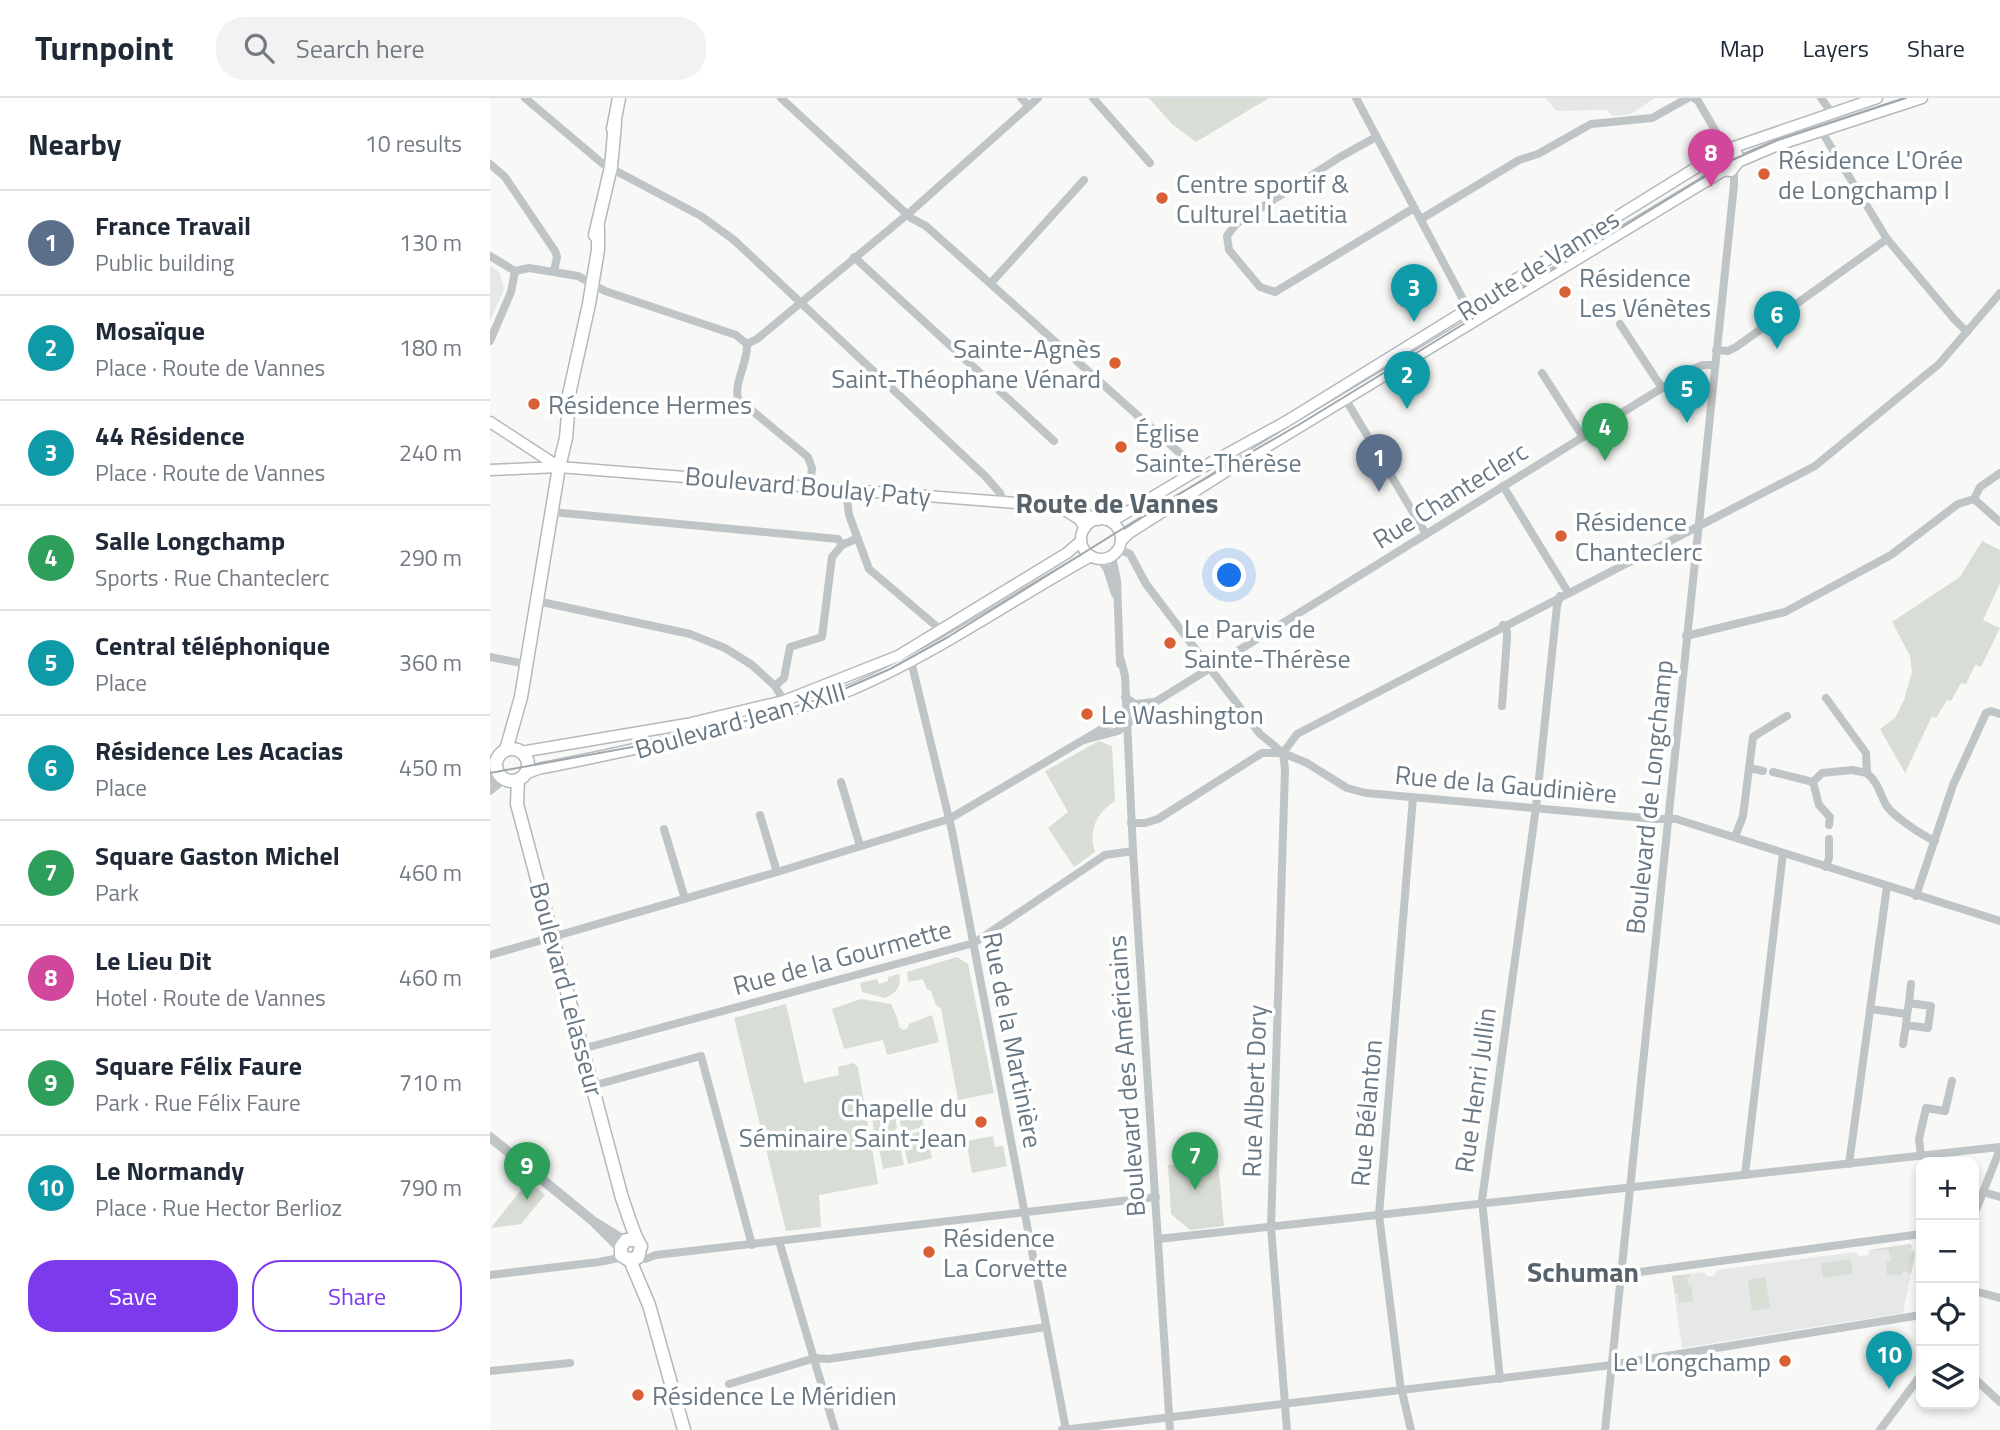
<!DOCTYPE html>
<meta charset="utf-8">
<style>
body{margin:0;font-family:"Titillium Web",sans-serif;background:#f2f2f3;color:#1f2937}
.controls{position:absolute;right:21px;bottom:21px;display:grid;overflow:hidden;border-radius:14px;box-shadow:0 4px 10px #0003}
.controls button{width:63px;height:63px;display:grid;place-items:center;padding:0;border:0;border-bottom:2px solid #e0e1e3;background:#fff;color:#1f2937;font:35px sans-serif}
.you{position:absolute;left:740px;top:478px;width:24px;height:24px;margin:-18px;border:5px solid #fff;border-radius:50%;background:#1a73e8;box-shadow:0 0 0 10px #1a73e833}
.badge{display:grid;place-items:center;width:46px;height:46px;border-radius:50%;background:#7c3aed;color:#fff;font-size:23px;font-weight:700}
.pin{position:absolute;translate:-50% -58px;filter:drop-shadow(0 2px 4px #0008)}
.pin::after{content:'';position:absolute;top:37px;width:24px;height:21px;background:inherit;clip-path:polygon(0 0,100% 0,50% 100%)}
.list{margin:0;padding:0;list-style:none}
h2{display:flex;justify-content:space-between;align-items:center;height:91px;margin:0;padding:0 28px;font-size:30px}
h2 small{font-size:23px;font-weight:400;color:#747a83}
.list li{display:grid;grid-template-columns:46px 1fr auto;gap:21px;align-items:center;box-sizing:border-box;height:105px;padding:0 28px;border-top:2px solid #e0e1e3}
.list b{display:block;font-size:26px;white-space:nowrap}
.list p{margin:0;font-size:23px;white-space:nowrap;color:#747a83}
.list em{font-size:23px;font-style:normal;color:#747a83}
.actions{display:flex;gap:14px;padding:21px 28px}
.actions a{flex:1;padding:16px 0;border:2px solid #7c3aed;border-radius:28px;text-align:center;font-size:24px;color:#7c3aed}
.actions .main{background:#7c3aed;color:#fff}
.icon{flex:none;width:38px;height:38px;fill:none;stroke:currentColor;stroke-width:2;stroke-linecap:round;stroke-linejoin:round}
.map{position:relative;flex:none;width:1510px;height:1332px;overflow:hidden}
header{display:flex;align-items:center;gap:42px;box-sizing:border-box;height:98px;padding:0 35px;background:#fff;border-bottom:2px solid #e0e1e3}
header strong{font-size:33px}
nav{display:flex;gap:38px;margin-inline-start:auto;font-size:24px}
.search{width:490px;height:63px;background:#f2f2f3;display:flex;align-items:center;gap:18px;box-sizing:border-box;padding:0 24px;border-radius:28px;color:#747a83;font-size:26px}
main{display:flex}
aside{flex:1;background:#fff}
.map>svg:first-child{display:block}
.built{fill:#e6e7e7}
.green{fill:#d8ddd5}
.lines{fill:none;stroke-linecap:round;stroke-linejoin:round}
.secondary-casing{stroke:#b4b9be;stroke-width:13}
.primary-casing{stroke:#b3b8bc;stroke-width:15}
.minor{stroke:#bfc4c7;stroke-width:8}
.tertiary{stroke:#bfc4c7;stroke-width:10}
.secondary{stroke:#fff;stroke-width:10}
.primary{stroke:#fff;stroke-width:12}
.tram{stroke:#a1a8ad;stroke-width:2}
.poi-dot{fill:#d95f35;stroke:#fff;stroke-width:2.5}
.labels{text-anchor:middle;dominant-baseline:central;stroke-width:7;stroke-linejoin:round;paint-order:stroke}
.poi-label{font-size:26px;fill:#697885;stroke:#fff;text-anchor:start}
.street-label{font-size:26px;fill:#697885;stroke:#fff}
.neighbourhood-label{font-size:28px;font-weight:bold;fill:#57626b;stroke:#fff}
</style>
<header>
<strong>Turnpoint</strong>
<div class="search"><svg class="icon" aria-label="search" viewBox="0 0 24 24"><circle cx="10" cy="10" r="6"/><path d="M15 15l6 6"/></svg>Search here</div>
<nav><a>Map</a><a>Layers</a><a>Share</a></nav>
</header>
<main>
<aside>
<h2>Nearby<small>10 results</small></h2>
<ul class="list">
<li><span class="badge" style="background:#5c6f8a">1</span><div><b>France Travail</b><p>Public building</p></div><em>130 m</em></li>
<li><span class="badge" style="background:#0f9aa8">2</span><div><b>Mosaïque</b><p>Place · Route de Vannes</p></div><em>180 m</em></li>
<li><span class="badge" style="background:#0f9aa8">3</span><div><b>44 Résidence</b><p>Place · Route de Vannes</p></div><em>240 m</em></li>
<li><span class="badge" style="background:#2e9e5b">4</span><div><b>Salle Longchamp</b><p>Sports · Rue Chanteclerc</p></div><em>290 m</em></li>
<li><span class="badge" style="background:#0f9aa8">5</span><div><b>Central téléphonique</b><p>Place</p></div><em>360 m</em></li>
<li><span class="badge" style="background:#0f9aa8">6</span><div><b>Résidence Les Acacias</b><p>Place</p></div><em>450 m</em></li>
<li><span class="badge" style="background:#2e9e5b">7</span><div><b>Square Gaston Michel</b><p>Park</p></div><em>460 m</em></li>
<li><span class="badge" style="background:#d1479c">8</span><div><b>Le Lieu Dit</b><p>Hotel · Route de Vannes</p></div><em>460 m</em></li>
<li><span class="badge" style="background:#2e9e5b">9</span><div><b>Square Félix Faure</b><p>Park · Rue Félix Faure</p></div><em>710 m</em></li>
<li><span class="badge" style="background:#0f9aa8">10</span><div><b>Le Normandy</b><p>Place · Rue Hector Berlioz</p></div><em>790 m</em></li>
</ul>
<div class="actions"><a class="main">Save</a><a>Share</a></div>
</aside>
<div class="map">
<svg width="1510" height="1332" viewBox="0 0 1510 1332">
<rect width="100%" height="100%" fill="#f8f8f6"/>
<!-- built -->
<g class="built">
<polygon points="1056,0 1165,0 1141,16 1123,18 1116,12 1066,13"/>
<polygon points="0,167 10,175 14,191 0,223"/>
<polygon points="1420,1146 1425,1156 1413,1215 1192,1250 1182,1178 1214,1174 1217,1178 1224,1178 1227,1172 1365,1154 1369,1158 1379,1157 1379,1152"/>
</g>
<!-- green -->
<g class="green">
<polygon points="659,0 779,0 706,44 682,26"/>
<polygon points="1492,443 1510,452 1510,485 1493,522 1510,530 1491,569 1485,567 1476,586 1471,585 1461,603 1457,602 1446,620 1442,618 1415,675 1390,631 1405,620 1414,602 1422,574 1420,558 1402,524 1470,479"/>
<path d="M609 643 622 648 625 703C606 715 598 733 605 754L584 769 558 730 578 714 555 673Z"/>
<polygon points="467,859 478,866 504,995 468,1002 451,910 446,907 441,893 437,891 433,881 418,884 417,874"/>
<path d="M409 876C412 889 406 895 395 900L372 894 370 885 387 881 389 886 398 883V879Z"/>
<polygon points="371,901 401,906 408,922 409,929 413,932 418,930 419,926 442,917 449,944 397,957 393,942 354,951 342,911"/>
<polygon points="296,906 314,985 349,977 348,969 363,965 368,969 388,1086 329,1097 331,1129 296,1133 244,920"/>
<polygon points="428,999 434,1029 416,1033 411,1029 406,1004"/>
<polygon points="402,1004 407,1029 403,1035 385,1038 380,1008"/>
<polygon points="436,1033 442,1060 418,1066 413,1043 416,1041 417,1036"/>
<polygon points="402,1038 409,1043 414,1067 393,1071 387,1041"/>
<polygon points="503,1038 505,1049 513,1048 517,1068 482,1075 476,1043"/>
<polygon points="728,1064 734,1128 700,1132 681,1116 678,1067"/>
<polygon points="38,1083 55,1097 31,1126 1,1130"/>
<polygon points="1420,1146 1422,1149 1418,1151 1420,1155 1424,1153 1425,1156 1421,1176 1415,1173 1408,1179 1407,1176 1397,1177 1396,1164 1401,1163 1399,1152 1379,1152"/>
<polygon points="1361,1161 1363,1176 1333,1180 1331,1165"/>
<polygon points="1200,1176 1200,1179 1197,1180 1198,1187 1201,1187 1203,1203 1189,1205 1188,1196 1185,1196 1182,1178"/>
<polygon points="1275,1179 1280,1210 1262,1213 1258,1182"/>
</g>
<g class="lines">
<defs>
<g id="secondary">
<polyline points="1241,50 1247,56 1247,66 1241,73 1231,72 1224,63 1225,56 1231,50 1241,50 1387,0"/>
<polyline points="1248,64 1288,47 1432,0"/>
<polyline points="0,324 69,369"/>
<polyline points="0,372 69,369 526,405 580,409 608,422"/>
<polyline points="573,411 589,421 595,430"/>
<circle cx="611" cy="441" r="20"/>
<polyline points="617,422 624,422 706,373 797,323 1225,58"/>
<polyline points="631,443 639,435 743,369 1233,73"/>
<polyline points="31,654 197,626 294,603 408,558 577,455 591,443"/>
<path d="M35 676 48 671C91 662 131 655 173 644 237 627 301 616 363 591 447 555 521 502 601 458"/>
</g>
<g id="primary">
<polyline points="123,31 129,0"/>
<polyline points="105,137 121,69 125,25"/>
<polyline points="76,310 99,206 108,152 108,129"/>
<circle cx="22" cy="667" r="16"/>
<polyline points="16,652 31,599 69,369 76,340 79,304"/>
<path d="M28 682 27 706 132 1100C137 1113 144 1139 151 1148L148 1159"/>
<polyline points="146,1142 136,1142 131,1149 131,1157 137,1161 147,1160"/>
<polyline points="140,1162 159,1207 194,1332"/>
</g>
</defs>
<!-- secondary casing -->
<use href="#secondary" class="secondary-casing"/>
<!-- primary casing -->
<use href="#primary" class="primary-casing"/>
<!-- minor -->
<g class="minor">
<polyline points="35,0 113,66 211,118 244,142 495,378 510,395 513,404"/>
<polyline points="291,0 421,120 436,128 693,358 706,373"/>
<polyline points="531,0 539,8"/>
<polyline points="603,0 660,65"/>
<polyline points="866,0 985,224"/>
<polyline points="1204,0 1208,3 1235,49"/>
<polyline points="1331,0 1341,14"/>
<polyline points="1332,34 1397,141 1464,221 1477,234"/>
<polyline points="886,39 850,59 746,126 737,138 739,152 770,189 785,194 924,110"/>
<polyline points="0,66 15,79 65,153 67,159 64,173"/>
<polyline points="931,121 1029,62 1048,56 1101,26 1162,20 1198,0"/>
<polyline points="0,158 25,173"/>
<polyline points="364,159 564,343"/>
<path d="M25 173 39 170 88 178 115 193 246 237 257 246C258 265 244 283 248 301L318 359 322 370 320 388"/>
<polyline points="501,185 594,82"/>
<polyline points="1130,226 1172,290"/>
<polyline points="0,243 21,194 25,173"/>
<polyline points="257,246 267,241 418,116 548,0"/>
<polyline points="1226,252 1238,253 1246,249 1397,141"/>
<polyline points="1052,275 1093,339"/>
<polyline points="856,302 936,436"/>
<polyline points="1013,388 1078,494"/>
<polyline points="356,391 359,417 379,471 452,533"/>
<polyline points="1484,401 1510,424"/>
<polyline points="62,414 348,441 352,447"/>
<polyline points="628,451 640,456 656,486 770,636 793,655 817,665 857,690 876,695 1166,721 1186,721 1510,823"/>
<polyline points="622,458 627,483 630,566"/>
<polyline points="610,461 617,471 625,496"/>
<polyline points="47,503 200,536 235,550 262,567 285,588 294,603"/>
<polyline points="1196,538 1295,514 1401,457 1468,406 1484,401 1490,389 1510,375"/>
<polyline points="0,559 36,566"/>
<polyline points="631,562 635,578 643,753 680,1332"/>
<polyline points="421,563 462,733 576,1332"/>
<polyline points="285,588 294,580 300,549 332,539 342,459 352,447 368,440"/>
<polyline points="635,599 645,606 664,604"/>
<path d="M1336 600 1376 655 1377 675C1389 686 1389 694 1396 707 1403 718 1433 738 1445 743"/>
<polyline points="1012,608 1017,540 1017,534 1013,527"/>
<polyline points="594,642 628,633 667,603 1201,272 1213,267 1224,267"/>
<polyline points="793,655 807,636 1325,368 1449,266 1510,195"/>
<polyline points="793,655 795,671 781,1129 797,1332"/>
<polyline points="1259,670 1273,673"/>
<polyline points="1283,674 1323,684 1332,675 1362,672 1377,675"/>
<polyline points="351,684 370,748"/>
<polyline points="1323,684 1329,707 1340,719 1339,727"/>
<polyline points="0,693 15,681"/>
<polyline points="270,717 287,774"/>
<polyline points="641,725 655,725 668,721 772,655 793,655"/>
<polyline points="174,731 195,801"/>
<polyline points="1245,739 1253,718 1263,639 1297,618"/>
<polyline points="1336,769 1339,760 1339,741"/>
<polyline points="1426,798 1463,687 1496,615 1501,613 1510,616"/>
<polyline points="0,857 287,774 459,721 622,625 632,614"/>
<polyline points="1419,905 1421,886"/>
<polyline points="1380,911 1417,916 1416,927 1438,930 1441,908 1419,905 1417,916"/>
<polyline points="1413,946 1416,927"/>
<polyline points="92,951 484,845 615,757 643,753"/>
<polyline points="102,988 211,958 262,1147"/>
<polyline points="1431,1058 1429,1041 1436,1010 1455,1013 1462,983"/>
<polyline points="1359,1066 1397,788"/>
<polyline points="1255,1077 1293,755"/>
<polyline points="1493,1094 1510,1099"/>
<polyline points="1484,1117 1510,1051"/>
<polyline points="668,1141 1510,1049"/>
<polyline points="289,1143 345,1332"/>
<polyline points="149,1158 155,1161 166,1157 666,1099"/>
<polyline points="1131,1173 1142,1175 1431,1136"/>
<polyline points="0,1177 109,1164 134,1159"/>
<polyline points="1484,1193 1510,1200"/>
<polyline points="0,1273 80,1265"/>
<polyline points="1484,1280 1510,1304"/>
<polyline points="1010,1281 992,1102 1046,709 1067,508 1070,498"/>
<polyline points="239,1286 325,1260 338,1261 556,1229"/>
<polyline points="572,1332 1114,1268 1431,1217"/>
<polyline points="921,1332 910,1285 889,1117 923,699"/>
<polyline points="1115,1332 1244,87 1244,71"/>
<polyline points="1390,1332 1431,1277"/>
</g>
<!-- tertiary -->
<g class="tertiary">
<polyline points="0,665 8,661"/>
<polyline points="0,682 11,678"/>
<polyline points="0,1039 103,1123 131,1151"/>
<polyline points="106,1125 135,1143"/>
</g>
<!-- secondary -->
<use href="#secondary" class="secondary"/>
<!-- primary -->
<use href="#primary" class="primary"/>
<!-- tram -->
<polyline class="tram" points="0,675 164,645 272,619 336,599 400,571 458,539 682,400 810,326 1242,62 1288,42 1416,0"/>
</g>
<!-- markers -->
<g class="poi-dot">
<circle cx="1274" cy="76" r="7"/>
<circle cx="672" cy="100" r="7"/>
<circle cx="1075" cy="194" r="7"/>
<circle cx="625" cy="265" r="7"/>
<circle cx="44" cy="306" r="7"/>
<circle cx="631" cy="349" r="7"/>
<circle cx="1071" cy="438" r="7"/>
<circle cx="680" cy="545" r="7"/>
<circle cx="597" cy="616" r="7"/>
<circle cx="491" cy="1024" r="7"/>
<circle cx="439" cy="1154" r="7"/>
<circle cx="1295" cy="1263" r="7"/>
<circle cx="148" cy="1297" r="7"/>
</g>
<g class="labels">
<!-- poi labels -->
<g class="poi-label">
<text x="1288" y="61">Résidence L'Orée<tspan x="1288" dy="30">de Longchamp I</tspan></text>
<text x="686" y="85">Centre sportif &amp;<tspan x="686" dy="30">Culturel Laetitia</tspan></text>
<text x="1089" y="179">Résidence<tspan x="1089" dy="30">Les Vénètes</tspan></text>
<text x="611" y="250" text-anchor="end">Sainte-Agnès<tspan x="611" dy="30">Saint-Théophane Vénard</tspan></text>
<text x="58" y="306">Résidence Hermes</text>
<text x="645" y="334">Église<tspan x="645" dy="30">Sainte-Thérèse</tspan></text>
<text x="1085" y="423">Résidence<tspan x="1085" dy="30">Chanteclerc</tspan></text>
<text x="694" y="530">Le Parvis de<tspan x="694" dy="30">Sainte-Thérèse</tspan></text>
<text x="611" y="616">Le Washington</text>
<text x="477" y="1009" text-anchor="end">Chapelle du<tspan x="477" dy="30">Séminaire Saint-Jean</tspan></text>
<text x="453" y="1139">Résidence<tspan x="453" dy="30">La Corvette</tspan></text>
<text x="1281" y="1263" text-anchor="end">Le Longchamp</text>
<text x="162" y="1297">Résidence Le Méridien</text>
</g>
<!-- street labels -->
<g class="street-label">
<text transform="translate(1048 167) rotate(-32)">Route de Vannes</text>
<text transform="translate(318 388) rotate(5)">Boulevard Boulay Paty</text>
<text transform="translate(960 397) rotate(-32)">Rue Chanteclerc</text>
<text transform="translate(250 622) rotate(-16)">Boulevard Jean XXIII</text>
<text transform="translate(1016 686) rotate(5)">Rue de la Gaudinière</text>
<text transform="translate(1159 699) rotate(-84)">Boulevard de Longchamp</text>
<text transform="translate(352 859) rotate(-15)">Rue de la Gourmette</text>
<text transform="translate(77 891) rotate(75)">Boulevard Lelasseur</text>
<text transform="translate(523 942) rotate(79)">Rue de la Martinière</text>
<text transform="translate(636 978) rotate(-94)">Boulevard des Américains</text>
<text transform="translate(985 992) rotate(-82)">Rue Henri Jullin</text>
<text transform="translate(764 993) rotate(-88)">Rue Albert Dory</text>
<text transform="translate(876 1015) rotate(-85)">Rue Bélanton</text>
</g>
<!-- neighbourhood labels -->
<g class="neighbourhood-label">
<text x="627" y="404">Route de Vannes</text>
<text x="1093" y="1173">Schuman</text>
</g>
</g>
</svg>
<div class="controls">
<button>+</button>
<button>−</button>
<button><svg class="icon" aria-label="locate" viewBox="0 0 24 24"><circle cx="12" cy="12" r="6"/><path d="M12 2v4M12 18v4M2 12h4M18 12h4"/></svg></button>
<button><svg class="icon" aria-label="layers" viewBox="0 0 24 24"><path d="M12 4l9 5-9 5-9-5zM3 14l9 5 9-5"/></svg></button>
</div>
<div class="you"></div>
<div class="pin badge" style="left:889px;top:394px;background:#5c6f8a">1</div>
<div class="pin badge" style="left:917px;top:311px;background:#0f9aa8">2</div>
<div class="pin badge" style="left:924px;top:224px;background:#0f9aa8">3</div>
<div class="pin badge" style="left:1115px;top:363px;background:#2e9e5b">4</div>
<div class="pin badge" style="left:1197px;top:325px;background:#0f9aa8">5</div>
<div class="pin badge" style="left:1287px;top:251px;background:#0f9aa8">6</div>
<div class="pin badge" style="left:705px;top:1092px;background:#2e9e5b">7</div>
<div class="pin badge" style="left:1221px;top:89px;background:#d1479c">8</div>
<div class="pin badge" style="left:37px;top:1102px;background:#2e9e5b">9</div>
<div class="pin badge" style="left:1399px;top:1291px;background:#0f9aa8">10</div>
</div>
</main>
